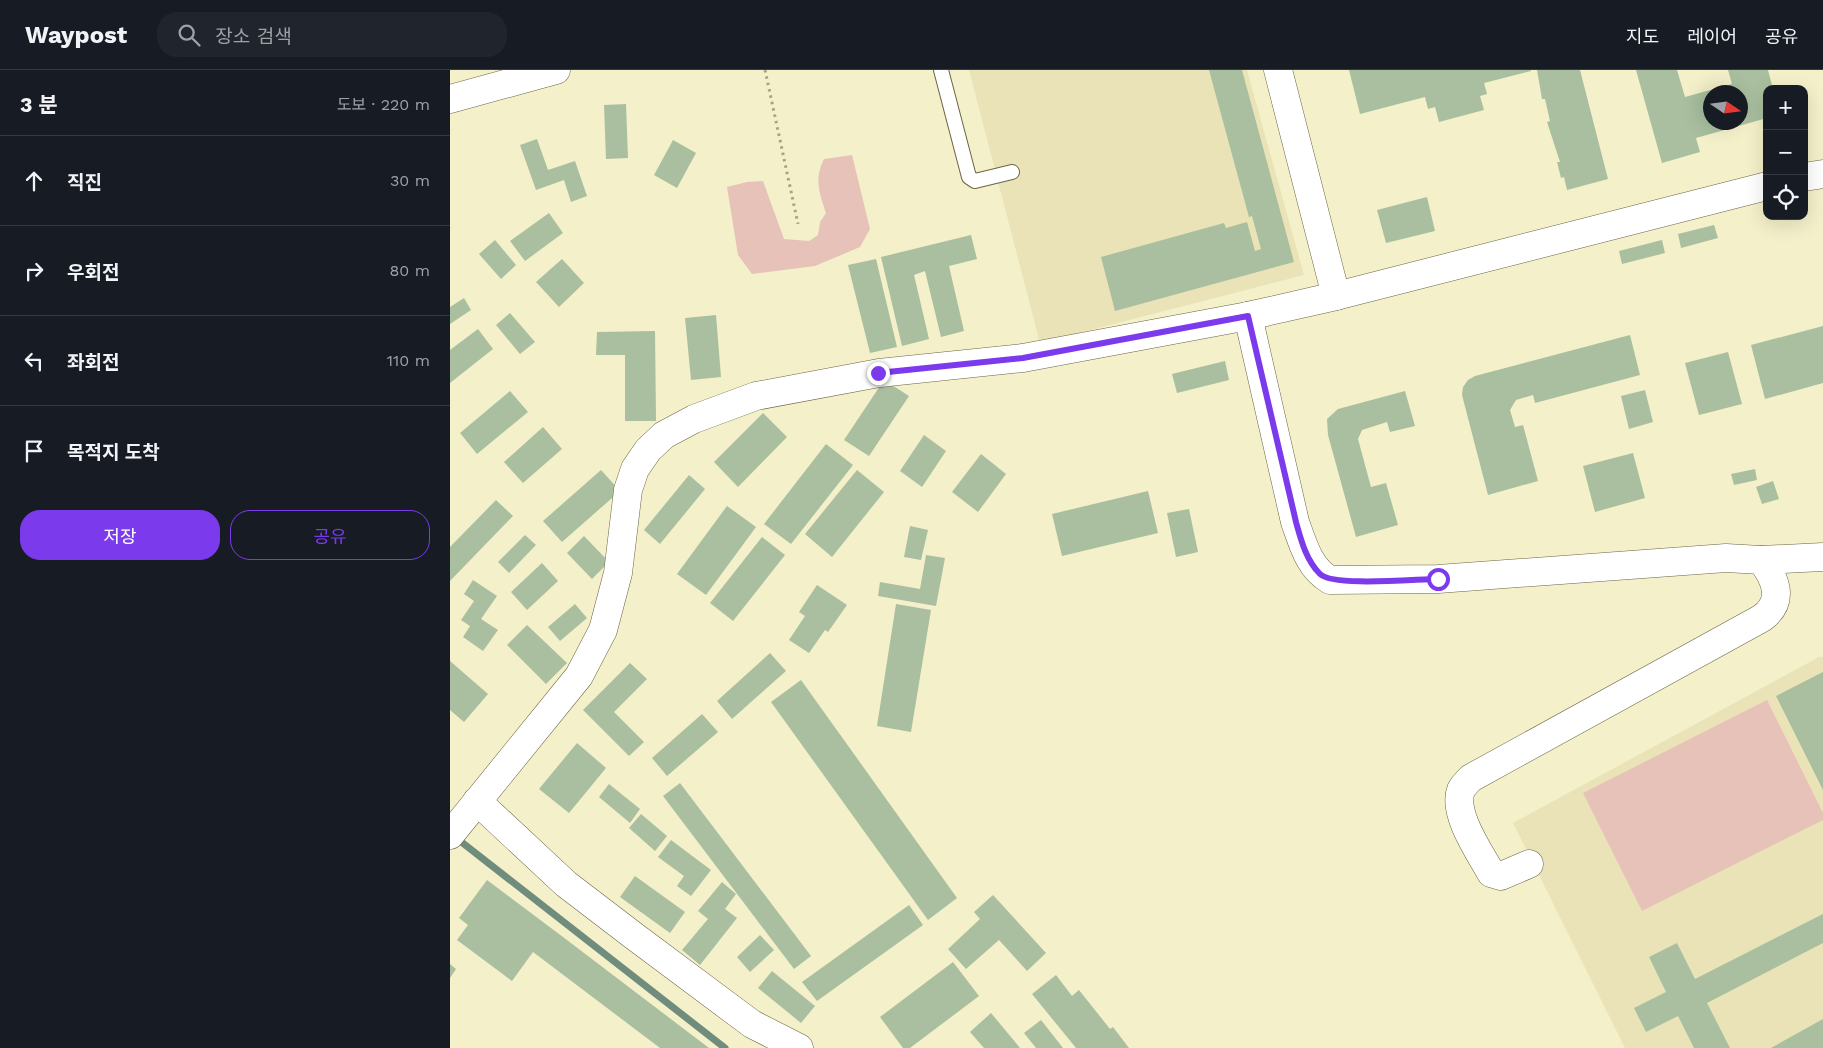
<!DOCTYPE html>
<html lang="ko">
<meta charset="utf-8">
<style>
body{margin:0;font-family:"Work Sans","Noto Sans KR",sans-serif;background:#20242c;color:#f1f3f6}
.controls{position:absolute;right:15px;top:15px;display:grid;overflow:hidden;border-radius:10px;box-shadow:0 5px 20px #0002}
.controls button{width:45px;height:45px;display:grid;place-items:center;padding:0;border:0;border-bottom:1px solid #363941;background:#171b24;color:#f1f3f6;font:25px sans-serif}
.compass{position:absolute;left:1253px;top:15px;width:45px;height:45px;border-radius:50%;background:#171b24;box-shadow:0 5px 20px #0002;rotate:103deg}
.stop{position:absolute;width:15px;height:15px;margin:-11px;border:4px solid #7c3aed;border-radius:50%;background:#fff}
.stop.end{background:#7c3aed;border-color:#fff;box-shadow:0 1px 5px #0008}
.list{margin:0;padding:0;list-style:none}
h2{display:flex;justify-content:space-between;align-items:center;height:65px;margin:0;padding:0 20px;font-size:21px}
h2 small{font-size:16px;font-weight:400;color:#9ea1a6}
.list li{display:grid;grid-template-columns:32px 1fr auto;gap:15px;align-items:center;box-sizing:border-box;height:90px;padding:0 20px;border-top:1px solid #363941}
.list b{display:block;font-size:19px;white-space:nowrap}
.list em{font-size:16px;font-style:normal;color:#9ea1a6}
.actions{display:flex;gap:10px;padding:15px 20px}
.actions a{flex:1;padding:11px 0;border:1px solid #7c3aed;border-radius:20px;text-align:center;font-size:18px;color:#7c3aed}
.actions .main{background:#7c3aed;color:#fff}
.icon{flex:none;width:28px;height:28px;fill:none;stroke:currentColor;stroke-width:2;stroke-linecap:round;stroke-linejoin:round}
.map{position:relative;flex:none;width:1373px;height:978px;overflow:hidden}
header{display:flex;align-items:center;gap:30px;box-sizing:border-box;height:70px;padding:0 25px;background:#171b24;border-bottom:1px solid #363941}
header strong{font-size:24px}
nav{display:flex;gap:28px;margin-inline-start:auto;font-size:18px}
.search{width:350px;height:45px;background:#20242c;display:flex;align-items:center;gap:12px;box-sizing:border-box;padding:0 18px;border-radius:20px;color:#9ea1a6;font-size:19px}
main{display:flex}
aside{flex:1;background:#171b24}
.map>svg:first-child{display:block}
.built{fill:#e9e3b7}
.green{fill:#e7c2b9}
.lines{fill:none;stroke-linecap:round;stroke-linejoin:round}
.stream{stroke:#708c7d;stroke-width:7}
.building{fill:#a9bf9f;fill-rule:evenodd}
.lane-casing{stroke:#6a6544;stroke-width:16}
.street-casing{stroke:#6a6544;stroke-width:29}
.secondary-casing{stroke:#6a6544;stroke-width:29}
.path{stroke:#a6a387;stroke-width:3;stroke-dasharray:2.5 4;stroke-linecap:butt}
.lane{stroke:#fff;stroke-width:14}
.street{stroke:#fff;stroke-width:28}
.secondary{stroke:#fff;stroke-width:28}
.route{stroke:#7c3aed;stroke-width:6}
</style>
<header>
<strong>Waypost</strong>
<div class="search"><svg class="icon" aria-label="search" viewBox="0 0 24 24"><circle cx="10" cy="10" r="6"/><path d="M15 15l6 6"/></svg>장소 검색</div>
<nav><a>지도</a><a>레이어</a><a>공유</a></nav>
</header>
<main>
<aside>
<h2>3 분<small>도보 · 220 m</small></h2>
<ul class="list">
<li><svg class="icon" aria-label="ahead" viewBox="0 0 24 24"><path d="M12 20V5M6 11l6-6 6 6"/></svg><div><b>직진</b></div><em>30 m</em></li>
<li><svg class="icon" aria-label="right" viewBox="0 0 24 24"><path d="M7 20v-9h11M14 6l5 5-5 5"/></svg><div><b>우회전</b></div><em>80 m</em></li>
<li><svg class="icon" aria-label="left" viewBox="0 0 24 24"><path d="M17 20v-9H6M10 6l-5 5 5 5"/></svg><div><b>좌회전</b></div><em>110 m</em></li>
<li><svg class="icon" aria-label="arrive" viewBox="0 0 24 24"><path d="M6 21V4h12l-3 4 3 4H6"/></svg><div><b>목적지 도착</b></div></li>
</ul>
<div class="actions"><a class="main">저장</a><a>공유</a></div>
</aside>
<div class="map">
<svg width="1373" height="978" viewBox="0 0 1373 978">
<rect width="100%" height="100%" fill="#f4f0ca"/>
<!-- built -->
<g class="built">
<polygon points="519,0 797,0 854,205 590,273"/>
<polygon points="1369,587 1373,587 1373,978 1175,978 1063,753"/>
</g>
<!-- green -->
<g class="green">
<path d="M402 85 420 159 410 177 365 196 302 204 288 185 277 117 297 112 313 111 334 169 359 171 368 165 370 152 376 143C369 122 364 109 374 89Z"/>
<polygon points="1317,630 1373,743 1373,750 1192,841 1133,723"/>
</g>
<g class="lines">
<!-- stream -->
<polyline class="stream" points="5,767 275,978"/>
</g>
<!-- building -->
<g class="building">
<polygon points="759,0 792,0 844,192 665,241 651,187 774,153 776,158 797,152 805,181 811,179 802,146 799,147"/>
<polygon points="899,0 1081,0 1081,1 1034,13 1037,24 1030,26 1034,40 989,52 985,37 978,39 975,27 910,44"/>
<polygon points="1087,0 1130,0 1158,109 1117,120 1114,107 1111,108 1107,92 1110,92 1097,52 1100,51 1095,29 1092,29"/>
<path d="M1186 0H1227L1235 27 1282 14 1278 0H1318L1323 19H1317V48L1246 68 1250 82 1212 93ZM1260 22H1290V52H1260Z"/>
<polygon points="176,34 178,88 156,89 154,35"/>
<polygon points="87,69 98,100 125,91 137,126 121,132 114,110 86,120 70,75"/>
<polygon points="223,70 246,83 227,118 204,105"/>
<polygon points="977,127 985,161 936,173 927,140"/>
<polygon points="99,143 113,163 75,191 60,171"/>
<polygon points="1264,155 1268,168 1231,178 1228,164"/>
<polygon points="521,165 527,189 499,196 514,261 491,267 475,201 464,205 479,269 452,276 431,187"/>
<polygon points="45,170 66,195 51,209 29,184"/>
<polygon points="1212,170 1215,183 1172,194 1169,181"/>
<polygon points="112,189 134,213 109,237 86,212"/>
<polygon points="426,189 447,277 420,283 398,195"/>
<polygon points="14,228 21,240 0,254 0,237"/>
<polygon points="60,243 85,272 70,284 46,255"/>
<polygon points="266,245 271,307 241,310 235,248"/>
<polygon points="1373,256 1373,313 1315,329 1301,275"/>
<polygon points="28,259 43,279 0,313 0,280"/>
<polygon points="205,261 206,351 175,351 175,285 146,285 147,262"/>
<polygon points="1180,265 1190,305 1085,333 1083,325 1066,330 1060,340 1065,357 1073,355 1088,411 1038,425 1012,325 1013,317 1018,310 1025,306"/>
<polygon points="1278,282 1292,334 1249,345 1235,293"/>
<polygon points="775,291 779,310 727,323 722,304"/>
<polygon points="434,310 459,326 419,386 394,370"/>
<polygon points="1195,320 1203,352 1179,359 1171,326"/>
<polygon points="60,321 78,342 27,384 10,363"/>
<polygon points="955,321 965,356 940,362 937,352 912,360 908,369 921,417 936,413 948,455 906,467 878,365 877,349 888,339"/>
<polygon points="313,343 337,367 288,417 264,392"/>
<polygon points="93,357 112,379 73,413 54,392"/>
<polygon points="474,365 496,381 472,417 450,401"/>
<polygon points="376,374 403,395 341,474 314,454"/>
<polygon points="1183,383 1195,428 1145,442 1133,396"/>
<polygon points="531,384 556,404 528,442 502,422"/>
<polygon points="1305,399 1307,410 1284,415 1281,404"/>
<polygon points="151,400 170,421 112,472 93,451"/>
<polygon points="407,400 434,422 382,487 355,464"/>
<polygon points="239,405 255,419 210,474 194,460"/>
<polygon points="1323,411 1329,429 1312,434 1306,417"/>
<polygon points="698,421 708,463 612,486 602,444"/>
<polygon points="46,430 63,446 0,511 0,477"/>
<polygon points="277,436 306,457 256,525 227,504"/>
<polygon points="739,439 748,482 726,487 717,443"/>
<polygon points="460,456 478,460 471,490 454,487"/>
<polygon points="75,465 86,475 59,503 48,492"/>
<polygon points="134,466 159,492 142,509 117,483"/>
<polygon points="312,467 335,485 283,551 260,533"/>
<polygon points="476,485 495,488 486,536 428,526 430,512 470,519"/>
<polygon points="92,493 108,511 77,540 61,522"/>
<polygon points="23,510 47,526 31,549 48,560 33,581 13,567 20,556 11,550 24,531 14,524"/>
<polygon points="367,515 397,535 378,562 375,560 359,583 339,570 355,546 349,542"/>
<polygon points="125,534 137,548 110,571 98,557"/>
<polygon points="446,534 481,540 461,662 427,656"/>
<polygon points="77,555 117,593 96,614 57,575"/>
<polygon points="320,583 336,601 282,649 267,631"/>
<polygon points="0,591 38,624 14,652 0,640"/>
<polygon points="180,593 197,609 164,642 194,672 179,686 133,640"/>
<polygon points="1373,602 1373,720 1326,626"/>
<polygon points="351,610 507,828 478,850 321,632"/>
<polygon points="252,644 268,662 217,706 202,688"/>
<polygon points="127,673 156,698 119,743 89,719"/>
<polygon points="230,713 361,886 344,899 213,726"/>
<polygon points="159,714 190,739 180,753 149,727"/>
<polygon points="191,744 217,766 205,781 179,758"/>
<polygon points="221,770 261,800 241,826 227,816 234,806 208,787"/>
<polygon points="185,806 235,842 220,863 170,827"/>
<polygon points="37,810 109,864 259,978 210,978 83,882 62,911 7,870 18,855 9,848"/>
<polygon points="272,812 286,824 275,839 287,848 250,895 232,880 258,849 248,841"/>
<polygon points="543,825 596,883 577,901 549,870 516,899 498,879 530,849 524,842"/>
<polygon points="459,835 473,855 367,931 352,912"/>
<polygon points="1373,844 1373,873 1257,933 1280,978 1244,978 1228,946 1196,962 1184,938 1216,922 1199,887 1227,873 1245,909"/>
<polygon points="310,865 324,880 300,902 287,887"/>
<polygon points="503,892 529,926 460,978 453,978 430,947"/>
<polygon points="0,894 6,899 0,908"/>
<polygon points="322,901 365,936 351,953 308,918"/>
<polygon points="606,905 622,926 629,920 660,959 663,957 679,978 626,978 582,924"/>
<polygon points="541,943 570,978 534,978 520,962"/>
<polygon points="1373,949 1373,978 1321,978"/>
<polygon points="591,950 613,978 586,978 574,963"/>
</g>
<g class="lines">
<defs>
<polyline id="lane" points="491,0 519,107 525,111 562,102"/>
<g id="street">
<polyline points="828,0 886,226"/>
<path d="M798 246 845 452C853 474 859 498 880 510L988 509 1276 488 1311 490C1326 509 1335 531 1312 548L1021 708C1018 711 1013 716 1011 720 1002 743 1030 783 1041 803L1051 806 1079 794"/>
<polyline points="1311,490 1373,487"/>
<polyline points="27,731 116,814 184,866 302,954 349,978"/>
</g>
<g id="secondary">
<polyline points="0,29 106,0"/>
<polyline points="1354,107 1373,104"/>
<polyline points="0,765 129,606 153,560 168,503 178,420 185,399 198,380 214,365 244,349 306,326 429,303 573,288 798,246 886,226 1317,116"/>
</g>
</defs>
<!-- lane casing -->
<use href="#lane" class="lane-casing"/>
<!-- street casing -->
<use href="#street" class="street-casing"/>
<!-- secondary casing -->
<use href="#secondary" class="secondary-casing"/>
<!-- path -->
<polyline class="path" points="315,0 348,154"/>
<!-- lane -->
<use href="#lane" class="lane"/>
<!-- street -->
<use href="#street" class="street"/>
<!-- secondary -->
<use href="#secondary" class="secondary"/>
</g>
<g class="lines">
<!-- route -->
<path class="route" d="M428 303 573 288 798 246 846 452C851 470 856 490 870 504 883 517 967 509 988 509"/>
</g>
</svg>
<div class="controls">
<button>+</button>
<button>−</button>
<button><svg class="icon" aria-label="locate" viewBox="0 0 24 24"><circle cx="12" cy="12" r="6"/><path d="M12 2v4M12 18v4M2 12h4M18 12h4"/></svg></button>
</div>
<svg class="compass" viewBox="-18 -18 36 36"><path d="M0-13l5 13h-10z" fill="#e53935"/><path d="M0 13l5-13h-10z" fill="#9ea1a6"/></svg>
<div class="stop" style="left:988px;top:509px"></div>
<div class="stop end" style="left:428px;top:303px"></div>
</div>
</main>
